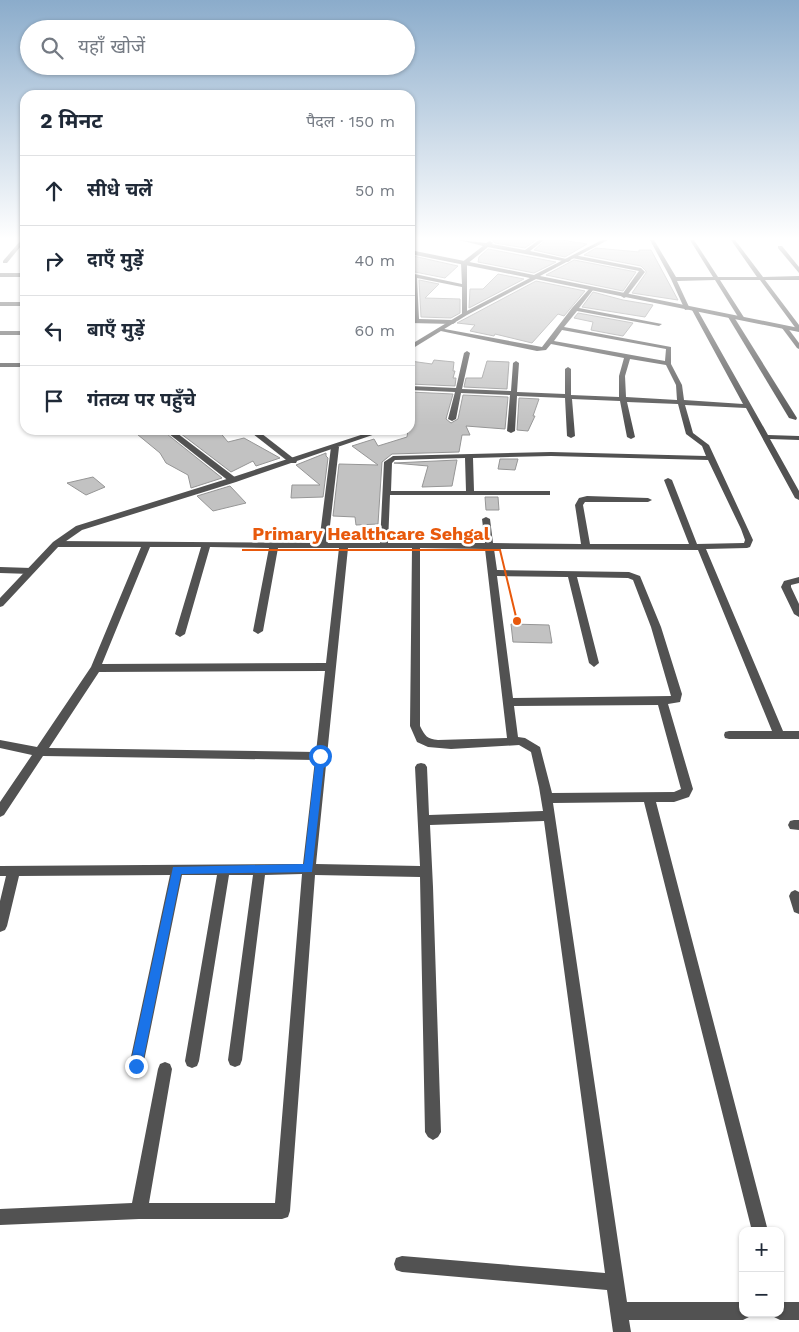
<!DOCTYPE html>
<html lang="hi">
<meta charset="utf-8">
<style>
body{margin:0;font-family:"Work Sans","Noto Sans Devanagari",sans-serif;background:#f6f6f7;color:#1f2937}
.controls{position:absolute;right:15px;bottom:15px;display:grid;overflow:hidden;border-radius:10px;box-shadow:0 1px 4px #0004}
.controls button{width:45px;height:45px;display:grid;place-items:center;padding:0;border:0;border-bottom:1px solid #e0e1e3;background:#fff;color:#1f2937;font:25px sans-serif}
.stop{position:absolute;width:15px;height:15px;margin:-11px;border:4px solid #1a73e8;border-radius:50%;background:#fff}
.stop.end{background:#1a73e8;border-color:#fff;box-shadow:0 1px 5px #0008}
.list{margin:0;padding:0;list-style:none}
h2{display:flex;justify-content:space-between;align-items:center;height:65px;margin:0;padding:0 20px;font-size:21px}
h2 small{font-size:16px;font-weight:400;color:#747a83}
.list li{display:grid;grid-template-columns:32px 1fr auto;gap:15px;align-items:center;box-sizing:border-box;height:70px;padding:0 20px;border-top:1px solid #e0e1e3}
.list b{display:block;font-size:19px;white-space:nowrap}
.list em{font-size:16px;font-style:normal;color:#747a83}
.icon{flex:none;width:28px;height:28px;fill:none;stroke:currentColor;stroke-width:2;stroke-linecap:round;stroke-linejoin:round}
.map{position:relative;flex:none;width:799px;height:1332px;overflow:hidden}
.search{position:absolute;background:#fff;box-shadow:0 1px 4px #0004;left:20px;top:20px;width:395px;height:55px;display:flex;align-items:center;gap:12px;box-sizing:border-box;padding:0 18px;border-radius:28px;color:#747a83;font-size:19px}
.panel{position:absolute;background:#fff;box-shadow:0 1px 4px #0004;left:20px;top:90px;width:395px;height:345px;border-radius:15px}
.map>svg:first-child{display:block}
.building{fill:#c2c2c2;stroke:#969696}
.lines{fill:none;stroke-linecap:round;stroke-linejoin:round}
.minor{fill:#525252;fill-rule:evenodd}
.tertiary{fill:#525252;fill-rule:evenodd}
.route{fill:#1a73e8}
.leader{fill:none;stroke:#e8590c;stroke-width:2}
.callout-dot{fill:#e8590c;stroke:#fff;stroke-width:2}
.callout-label{font-size:18px;text-anchor:middle;font-weight:bold;fill:#e8590c;stroke:#fff;stroke-width:5;stroke-linejoin:round;paint-order:stroke}
</style>
<div class="map">
<svg width="799" height="1332" viewBox="0 0 799 1332">
<rect width="100%" height="100%" fill="#fff"/>
<!-- building -->
<g class="building">
<polygon points="492,240 536,240 525,248 495,243"/>
<polygon points="546,240 561,240 587,244 565,257 534,250"/>
<polygon points="596,248 639,252 639,250 651,250 678,300 632,293 646,273 646,271 641,266 584,255"/>
<polygon points="488,249 556,262 534,273 478,262 479,257"/>
<polygon points="413,256 458,266 445,278 410,271 410,259"/>
<polygon points="574,260 636,272 623,291 546,275"/>
<polygon points="498,274 524,279 469,308 470,289 483,289"/>
<polygon points="419,280 439,284 425,298 460,299 460,313 451,318 421,317"/>
<polygon points="536,281 585,291 564,316 558,314 532,343 495,334 494,336 470,331 475,325 457,323"/>
<polygon points="593,292 623,300 653,305 645,317 582,307"/>
<polygon points="578,313 633,323 623,336 612,334 591,330 593,322 574,318"/>
<polygon points="434,360 454,362 453,371 455,371 453,378 456,378 455,386 410,384 410,361 432,364"/>
<polygon points="487,361 509,362 507,389 464,387 466,378 482,378"/>
<polygon points="410,392 453,394 446,419 451,423 458,419 463,395 508,397 505,429 466,426 470,435 462,435 459,452 392,454 382,462 378,524 356,525 355,517 333,516 339,464 378,465 352,446 374,439 378,446 407,437 408,430 410,430"/>
<polygon points="519,398 539,399 533,416 535,416 528,431 517,430"/>
<polygon points="132,430 162,430 222,478 191,488 188,475 166,463 160,453"/>
<polygon points="176,430 218,430 228,442 244,438 280,458 256,466 253,461 231,472"/>
<polygon points="326,453 326,456 328,458 323,497 291,498 292,485 320,485 296,465"/>
<polygon points="500,459 518,459 515,470 498,469"/>
<polygon points="457,460 452,486 422,487 428,466 394,463"/>
<polygon points="93,477 105,487 86,495 67,483"/>
<polygon points="230,486 246,503 213,511 197,496"/>
<polygon points="485,497 498,497 499,510 486,510"/>
<polygon points="511,624 549,625 552,643 513,642"/>
</g>
<g class="lines">
<!-- minor -->
<g class="minor">
<polygon points="21,240 25,241 7,263 3,263 3,261"/>
<polygon points="459,240 486,243 490,241 493,243 492,244 525,250 539,240 544,240 530,251 571,260 568,262 488,247 467,264 467,315 462,314 462,287 417,278 419,319 453,320 456,322 453,324 410,323 410,319 413,319 410,273 462,284 461,263 483,246"/>
<polygon points="650,240 654,240 676,277 713,277 690,240 694,240 718,277 757,277 731,240 735,240 763,277 799,276 799,280 765,280 799,325 799,331 797,330 760,280 720,280 745,319 744,320 740,320 715,280 677,281 690,309 685,310 671,279"/>
<polygon points="778,246 782,246 799,267 799,273 778,248"/>
<polygon points="574,255 641,268 645,272 626,297 624,298 621,296 639,271 572,258 572,256"/>
<rect x="0" y="273" width="25" height="4"/>
<path d="M590 288 593 290 579 308 662 324 659 326 577 311 564 327 671 347V364L682 385 684 400 743 404 692 310 697 309 768 435 799 436V440L770 439 799 491V500L795 498 746 408 685 405 693 433 709 445 753 540 750 547 747 548 706 549 783 731H799V739H729L725 738 724 735 725 732 729 731H772L698 550 494 549 497 570 629 572 640 576 661 627 682 694 680 702 668 704 693 789 689 797 674 802H656L768 1231H752L644 802 553 803 627 1302H743V1313H751L749 1317 743 1320H629L631 1332H613L607 1290 402 1272 396 1270 394 1264 396 1258 402 1256 605 1273 544 821 430 825 433 887 441 1132 438 1137 433 1140 428 1137 425 1132 420 877 315 875 290 1211 288 1217 282 1219H139L0 1225V1209L132 1203 158 1069 160 1064 165 1062 170 1064 172 1069 149 1203H275L302 874 265 875 242 1060 240 1065 235 1067 230 1065 228 1060 253 875H229L199 1061 197 1066 192 1068 187 1066 185 1061 217 875H182L143 1066 141 1071 136 1073 131 1071 129 1066 170 875 19 876 7 926 5 930 0 932V901L6 876H0V866L303 864 315 760 43 756 4 815 0 817V802L32 755 0 748V740L37 747 91 667 141 547H56L52 544 56 541 319 543 331 447 335 445 339 447 328 543H380L384 462 393 456 551 452 706 456 702 446 686 434 678 404 627 402 635 437 631 439 627 437 620 401 572 399 575 436 571 438 567 436 565 398 517 396 515 431 511 433 507 431 510 395 461 393 456 419 452 421 448 419 455 392 410 390V386L456 388 464 353 467 351 470 353 462 389 511 391 513 363 516 361 519 363 517 392 565 394V369L568 367 571 369V395L619 397V376L624 358 551 344 546 350 537 351 436 330 439 328 542 347 572 308ZM562 330 666 349 665 361 554 341ZM630 359 666 365 676 385 677 400 626 397 625 376ZM551 456 708 460 741 529 745 540 744 543 697 544 672 480 668 478 664 480 689 544H590L583 505 585 502H648L652 500 648 498 587 496 579 498 575 505 581 544 493 543 490 519 486 517 482 519 485 543H388L390 495H550V491H474L473 458ZM465 458 466 491H391L392 463 395 460ZM150 547H201L175 634 180 637 185 634 210 547 269 548 253 631 258 634 263 631 278 548H339L326 663 102 664ZM348 548H412L410 726 417 742 428 747 451 749 519 745 531 752 539 787 543 811 429 815 427 767 425 764 421 763 417 764 415 767 420 866 316 864ZM420 548 485 549 507 738 438 740C427 739 425 736 420 726ZM497 576 568 577 589 663 594 667 599 663 577 577 628 578 633 580 651 627 671 696 513 698ZM325 671 316 752 49 748 99 672ZM658 705 681 789 674 792 552 793 540 747 525 738 518 737 514 706Z"/>
<rect x="0" y="302" width="25" height="4"/>
<polygon points="729,316 734,317 797,418 796,420 789,418 728,317"/>
<polygon points="785,326 787,327 799,343 799,349 797,348 782,328"/>
<rect x="0" y="331" width="25" height="4"/>
<rect x="0" y="363" width="25" height="4"/>
<polygon points="164,430 173,430 236,478 236,482 230,482"/>
<polygon points="248,430 257,430 297,461 296,463 290,463"/>
<polygon points="0,567 31,568 35,571 31,574 0,573"/>
<polygon points="799,577 799,583 791,585 791,587 799,604 799,617 794,614 781,587 784,581"/>
<polygon points="794,820 799,820 799,830 790,829 788,825 790,821"/>
<polygon points="795,890 799,892 799,914 794,912 789,896 791,892"/>
<polygon points="780,1302 799,1302 799,1320 780,1320 774,1317 772,1313 780,1313"/>
</g>
<!-- tertiary -->
<g class="tertiary">
<polygon points="602,240 608,240 540,276 799,328 799,332 536,279 467,315 410,350 410,345 463,313 530,278 410,254 410,250 534,275"/>
<polygon points="376,430 387,430 236,482 82,530 59,546 3,606 0,607 0,598 53,542 76,526 230,478"/>
</g>
</g>
<!-- sky -->
<linearGradient id="sky" x2="0" y2="1"><stop stop-color="#8baccb"/><stop offset="0.56" stop-color="#fff"/><stop offset="1" stop-color="#fff" stop-opacity="0"/></linearGradient>
<rect width="799" height="426" fill="url(#sky)"/>
<!-- route -->
<polygon class="route" points="320,752 325,756 312,872 181,874 142,1066 140,1070 136,1072 132,1070 130,1066 173,867 304,864 316,756"/>
<!-- callouts -->
<path class="leader" d="M517 621L500 550H242"/>
<circle class="callout-dot" cx="517" cy="621" r="5"/>
<g class="callout-label">
<text x="371" y="540">Primary Healthcare Sehgal</text>
</g>
</svg>
<div class="controls">
<button>+</button>
<button>−</button>
</div>
<div class="stop" style="left:320px;top:756px"></div>
<div class="stop end" style="left:136px;top:1066px"></div>
<div class="search"><svg class="icon" aria-label="search" viewBox="0 0 24 24"><circle cx="10" cy="10" r="6"/><path d="M15 15l6 6"/></svg>यहाँ खोजें</div>
<section class="panel">
<h2>2 मिनट<small>पैदल · 150 m</small></h2>
<ul class="list">
<li><svg class="icon" aria-label="ahead" viewBox="0 0 24 24"><path d="M12 20V5M6 11l6-6 6 6"/></svg><div><b>सीधे चलें</b></div><em>50 m</em></li>
<li><svg class="icon" aria-label="right" viewBox="0 0 24 24"><path d="M7 20v-9h11M14 6l5 5-5 5"/></svg><div><b>दाएँ मुड़ें</b></div><em>40 m</em></li>
<li><svg class="icon" aria-label="left" viewBox="0 0 24 24"><path d="M17 20v-9H6M10 6l-5 5 5 5"/></svg><div><b>बाएँ मुड़ें</b></div><em>60 m</em></li>
<li><svg class="icon" aria-label="arrive" viewBox="0 0 24 24"><path d="M6 21V4h12l-3 4 3 4H6"/></svg><div><b>गंतव्य पर पहुँचे</b></div></li>
</ul>
</section>
</div>
